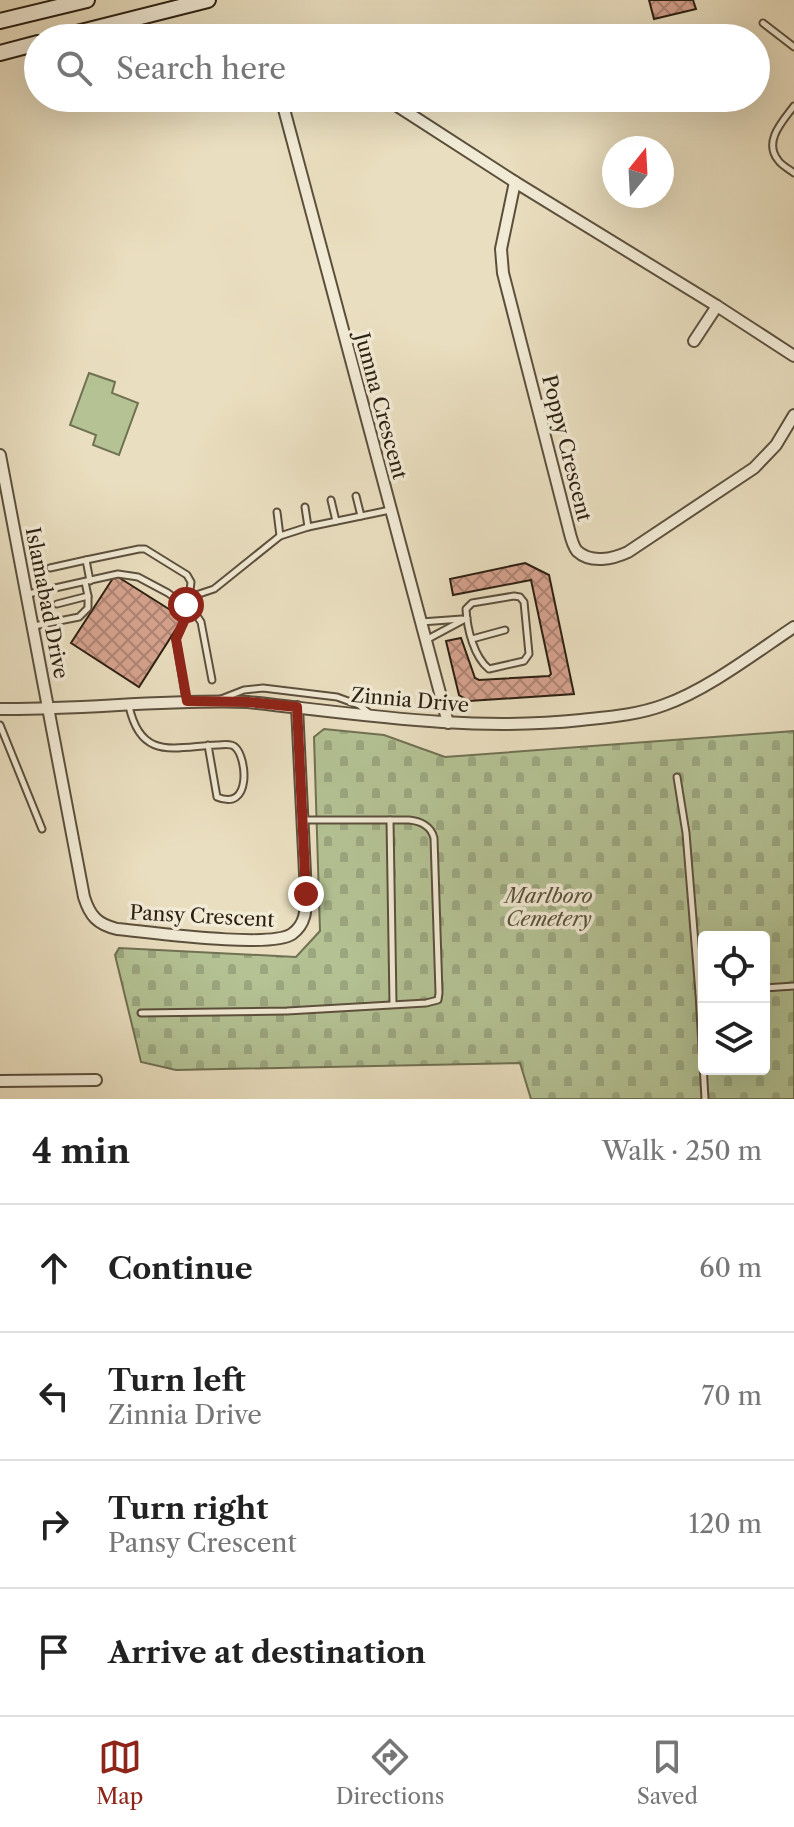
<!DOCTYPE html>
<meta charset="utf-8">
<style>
body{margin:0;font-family:"Libre Caslon Text",serif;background:#f2f2f2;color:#222}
.controls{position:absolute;right:24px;bottom:24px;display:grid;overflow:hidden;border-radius:8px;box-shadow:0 8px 32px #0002}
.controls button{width:72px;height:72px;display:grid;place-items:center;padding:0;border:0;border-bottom:2px solid #e0e0e0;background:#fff;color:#222;font:40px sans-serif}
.compass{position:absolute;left:602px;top:136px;width:72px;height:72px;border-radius:50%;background:#fff;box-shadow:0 8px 32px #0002;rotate:18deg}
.stop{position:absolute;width:24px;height:24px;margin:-18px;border:6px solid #8f2418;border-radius:50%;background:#fff}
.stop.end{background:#8f2418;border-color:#fff;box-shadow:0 2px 8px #0008}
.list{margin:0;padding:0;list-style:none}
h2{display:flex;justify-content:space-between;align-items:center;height:104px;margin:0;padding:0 32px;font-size:34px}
h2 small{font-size:26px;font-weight:400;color:#767676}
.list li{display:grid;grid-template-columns:52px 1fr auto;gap:24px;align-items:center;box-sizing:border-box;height:128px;padding:0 32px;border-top:2px solid #e0e0e0}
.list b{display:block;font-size:30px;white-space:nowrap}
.list p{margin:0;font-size:26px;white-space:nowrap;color:#767676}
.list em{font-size:26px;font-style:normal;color:#767676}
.icon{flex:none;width:44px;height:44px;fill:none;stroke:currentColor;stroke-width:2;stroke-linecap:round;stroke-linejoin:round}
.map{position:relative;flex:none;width:794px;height:1099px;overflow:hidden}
.search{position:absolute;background:#fff;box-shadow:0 8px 32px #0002;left:24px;right:24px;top:24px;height:88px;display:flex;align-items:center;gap:20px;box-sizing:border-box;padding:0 28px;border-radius:44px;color:#767676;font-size:30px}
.sheet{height:616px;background:#fff}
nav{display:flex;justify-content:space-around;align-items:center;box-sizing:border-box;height:112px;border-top:2px solid #e0e0e0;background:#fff;font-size:22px;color:#767676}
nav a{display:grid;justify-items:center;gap:4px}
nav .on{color:#8f2418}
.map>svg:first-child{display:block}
.grass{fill:#b4c294;stroke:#707153;stroke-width:2}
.cemetery{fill:url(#cemetery-stones);stroke:#707153;stroke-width:2;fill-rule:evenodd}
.building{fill:url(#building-cross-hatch);stroke:#2d2012;stroke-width:2}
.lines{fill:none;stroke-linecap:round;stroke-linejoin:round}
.service-casing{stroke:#5c503d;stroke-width:9}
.minor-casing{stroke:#5c503d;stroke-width:14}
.secondary-casing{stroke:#2d2012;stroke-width:18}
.service{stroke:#f1ead5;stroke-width:5}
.minor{stroke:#f1ead5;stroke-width:10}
.secondary{stroke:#f1ead5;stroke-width:14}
.route{stroke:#8f2418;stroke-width:10}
.labels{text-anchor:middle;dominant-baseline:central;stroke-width:7;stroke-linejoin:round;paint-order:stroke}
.street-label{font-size:20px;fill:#2d2012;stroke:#f1ead5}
.park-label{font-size:20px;font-style:italic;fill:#565139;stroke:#f1ead5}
</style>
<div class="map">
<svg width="794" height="1099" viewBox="0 0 794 1099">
<defs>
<pattern id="cemetery-stones" width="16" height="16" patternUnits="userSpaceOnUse" patternTransform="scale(2)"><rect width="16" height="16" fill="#b4c294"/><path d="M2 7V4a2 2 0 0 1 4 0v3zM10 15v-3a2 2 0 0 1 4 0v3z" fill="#9ba67f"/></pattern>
<pattern id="building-cross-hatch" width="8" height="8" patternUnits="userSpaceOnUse" patternTransform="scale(2)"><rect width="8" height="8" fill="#d6a28e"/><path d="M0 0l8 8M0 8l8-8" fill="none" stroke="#ae8473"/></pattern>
</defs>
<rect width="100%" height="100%" fill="#e9debf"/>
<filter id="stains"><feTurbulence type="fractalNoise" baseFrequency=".0025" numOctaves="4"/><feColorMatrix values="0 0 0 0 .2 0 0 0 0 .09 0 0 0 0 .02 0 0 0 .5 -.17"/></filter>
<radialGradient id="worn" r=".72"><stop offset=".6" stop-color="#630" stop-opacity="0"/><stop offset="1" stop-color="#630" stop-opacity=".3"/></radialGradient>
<!-- grass -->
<polygon class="grass" points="89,373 115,382 112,393 138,403 119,455 93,445 96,435 70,425"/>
<!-- cemetery -->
<path class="cemetery" d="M324 729 384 735 445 757 794 731V1099H531L520 1063 176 1070 141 1062 115 955 119 948 296 957 320 931 314 737ZM704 937H764V1069H704Z"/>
<!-- building -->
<g class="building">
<polygon points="649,0 693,0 696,9 654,19"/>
<polygon points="525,563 549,575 574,694 469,701 459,695 446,641 461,638 475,678 479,680 549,676 551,674 531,580 453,595 450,579"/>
<polygon points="115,575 183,618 139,687 71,643"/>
</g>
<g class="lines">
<defs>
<g id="service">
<polyline points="763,23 794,47"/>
<path d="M794 106C783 121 763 141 778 160 781 165 789 169 794 173"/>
<polyline points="356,496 361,516"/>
<polyline points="331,500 336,521"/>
<polyline points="305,507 308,527"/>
<polyline points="277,512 280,536"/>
<polyline points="86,560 139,549 145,549 187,575 191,582 189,599"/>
<polyline points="50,568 86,560 90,581"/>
<polyline points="28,594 118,574 138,577 168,593 195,613 201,622 212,680"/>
<path d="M514 596 520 597 524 602 529 654 524 661 489 669C474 657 467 629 466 609L472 603Z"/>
<polyline points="190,597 214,589 280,536 308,527 390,510"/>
<polyline points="57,604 88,596 85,582"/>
<polyline points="421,622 462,619"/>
<polyline points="34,626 79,617 88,608 88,596"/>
<polyline points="472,639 505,630"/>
<polyline points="426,640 467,618"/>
<polyline points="221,699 244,690 263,688 337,697 359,705 369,713"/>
<polyline points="186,700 176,639 190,608"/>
<path d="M129 706C141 761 174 747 217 745 223 745 231 743 235 747 247 757 252 812 217 797L208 745"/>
<polyline points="0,725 42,829"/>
<polyline points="677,777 686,833 699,993 704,992"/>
<polyline points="390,820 393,1004"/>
<polyline points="764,988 794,986"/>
<polyline points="699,993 705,1099"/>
<path d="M141 1013 287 1011 426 1003 438 1000 439 993 434 838C431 826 420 821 409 820H303"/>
</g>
<g id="minor">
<polyline points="286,98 284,109 448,723"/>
<polyline points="385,98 515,182 717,306 794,356"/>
<path d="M515 182 501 249 503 273 568 526C570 534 572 545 577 551 591 564 613 559 628 552L754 468 776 445 794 415"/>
<polyline points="694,341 717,306"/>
<path d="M0 455 84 897C90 916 97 924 117 929 149 932 270 949 292 934 306 924 306 910 306 894L297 707"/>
<path d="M0 709C83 710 165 699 248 702 359 714 470 732 581 720 609 717 637 715 664 705 707 690 755 653 794 627"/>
<polyline points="0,1081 96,1080"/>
</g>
<g id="secondary">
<polyline points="0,21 87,0"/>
<polyline points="57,38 208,0"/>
<polyline points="0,53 38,43"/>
</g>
</defs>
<!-- service casing -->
<use href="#service" class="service-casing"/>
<!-- minor casing -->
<use href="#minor" class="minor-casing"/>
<!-- secondary casing -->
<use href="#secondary" class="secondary-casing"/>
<!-- service -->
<use href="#service" class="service"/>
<!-- minor -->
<use href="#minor" class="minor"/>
<!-- secondary -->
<use href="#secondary" class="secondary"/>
</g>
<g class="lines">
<!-- route -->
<polyline class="route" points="186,605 190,608 176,639 187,701 248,702 297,707 306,894"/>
</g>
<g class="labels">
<!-- street labels -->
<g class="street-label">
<text transform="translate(381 406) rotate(75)">Jumna Crescent</text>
<text transform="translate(567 448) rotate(76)">Poppy Crescent</text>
<text transform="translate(47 603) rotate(79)">Islamabad Drive</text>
<text transform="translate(410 700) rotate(5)">Zinnia Drive</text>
<text transform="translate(202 916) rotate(3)">Pansy Crescent</text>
</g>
<!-- park labels -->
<g class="park-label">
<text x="549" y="896">Marlboro<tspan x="549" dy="23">Cemetery</tspan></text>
</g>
</g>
<rect width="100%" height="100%" filter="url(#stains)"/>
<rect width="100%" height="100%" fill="url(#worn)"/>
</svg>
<div class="controls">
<button><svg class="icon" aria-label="locate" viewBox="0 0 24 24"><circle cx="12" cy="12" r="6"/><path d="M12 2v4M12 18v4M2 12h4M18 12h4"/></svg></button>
<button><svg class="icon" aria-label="layers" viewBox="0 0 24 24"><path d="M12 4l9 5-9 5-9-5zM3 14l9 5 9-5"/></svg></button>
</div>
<svg class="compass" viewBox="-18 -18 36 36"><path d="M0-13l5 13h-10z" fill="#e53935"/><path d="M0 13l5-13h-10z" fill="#767676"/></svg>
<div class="stop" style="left:186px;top:605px"></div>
<div class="stop end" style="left:306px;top:894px"></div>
<div class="search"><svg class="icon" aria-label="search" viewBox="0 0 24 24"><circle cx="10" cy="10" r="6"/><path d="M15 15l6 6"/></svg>Search here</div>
</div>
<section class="sheet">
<h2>4 min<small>Walk · 250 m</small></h2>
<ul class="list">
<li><svg class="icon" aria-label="ahead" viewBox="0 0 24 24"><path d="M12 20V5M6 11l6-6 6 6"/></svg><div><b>Continue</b></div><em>60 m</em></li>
<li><svg class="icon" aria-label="left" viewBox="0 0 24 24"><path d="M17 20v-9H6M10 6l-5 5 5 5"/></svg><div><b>Turn left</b><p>Zinnia Drive</p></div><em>70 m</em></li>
<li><svg class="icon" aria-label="right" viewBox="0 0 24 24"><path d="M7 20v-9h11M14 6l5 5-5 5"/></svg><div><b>Turn right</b><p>Pansy Crescent</p></div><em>120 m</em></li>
<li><svg class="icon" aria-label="arrive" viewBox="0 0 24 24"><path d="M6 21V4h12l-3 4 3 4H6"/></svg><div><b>Arrive at destination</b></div></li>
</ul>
</section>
<nav>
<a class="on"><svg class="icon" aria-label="map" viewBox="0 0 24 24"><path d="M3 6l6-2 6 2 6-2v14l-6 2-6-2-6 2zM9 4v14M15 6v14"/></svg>Map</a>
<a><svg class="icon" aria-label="directions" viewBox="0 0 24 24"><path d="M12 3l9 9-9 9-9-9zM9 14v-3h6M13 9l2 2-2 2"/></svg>Directions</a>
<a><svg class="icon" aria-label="saved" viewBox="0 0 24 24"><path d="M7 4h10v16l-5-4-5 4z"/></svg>Saved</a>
</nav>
